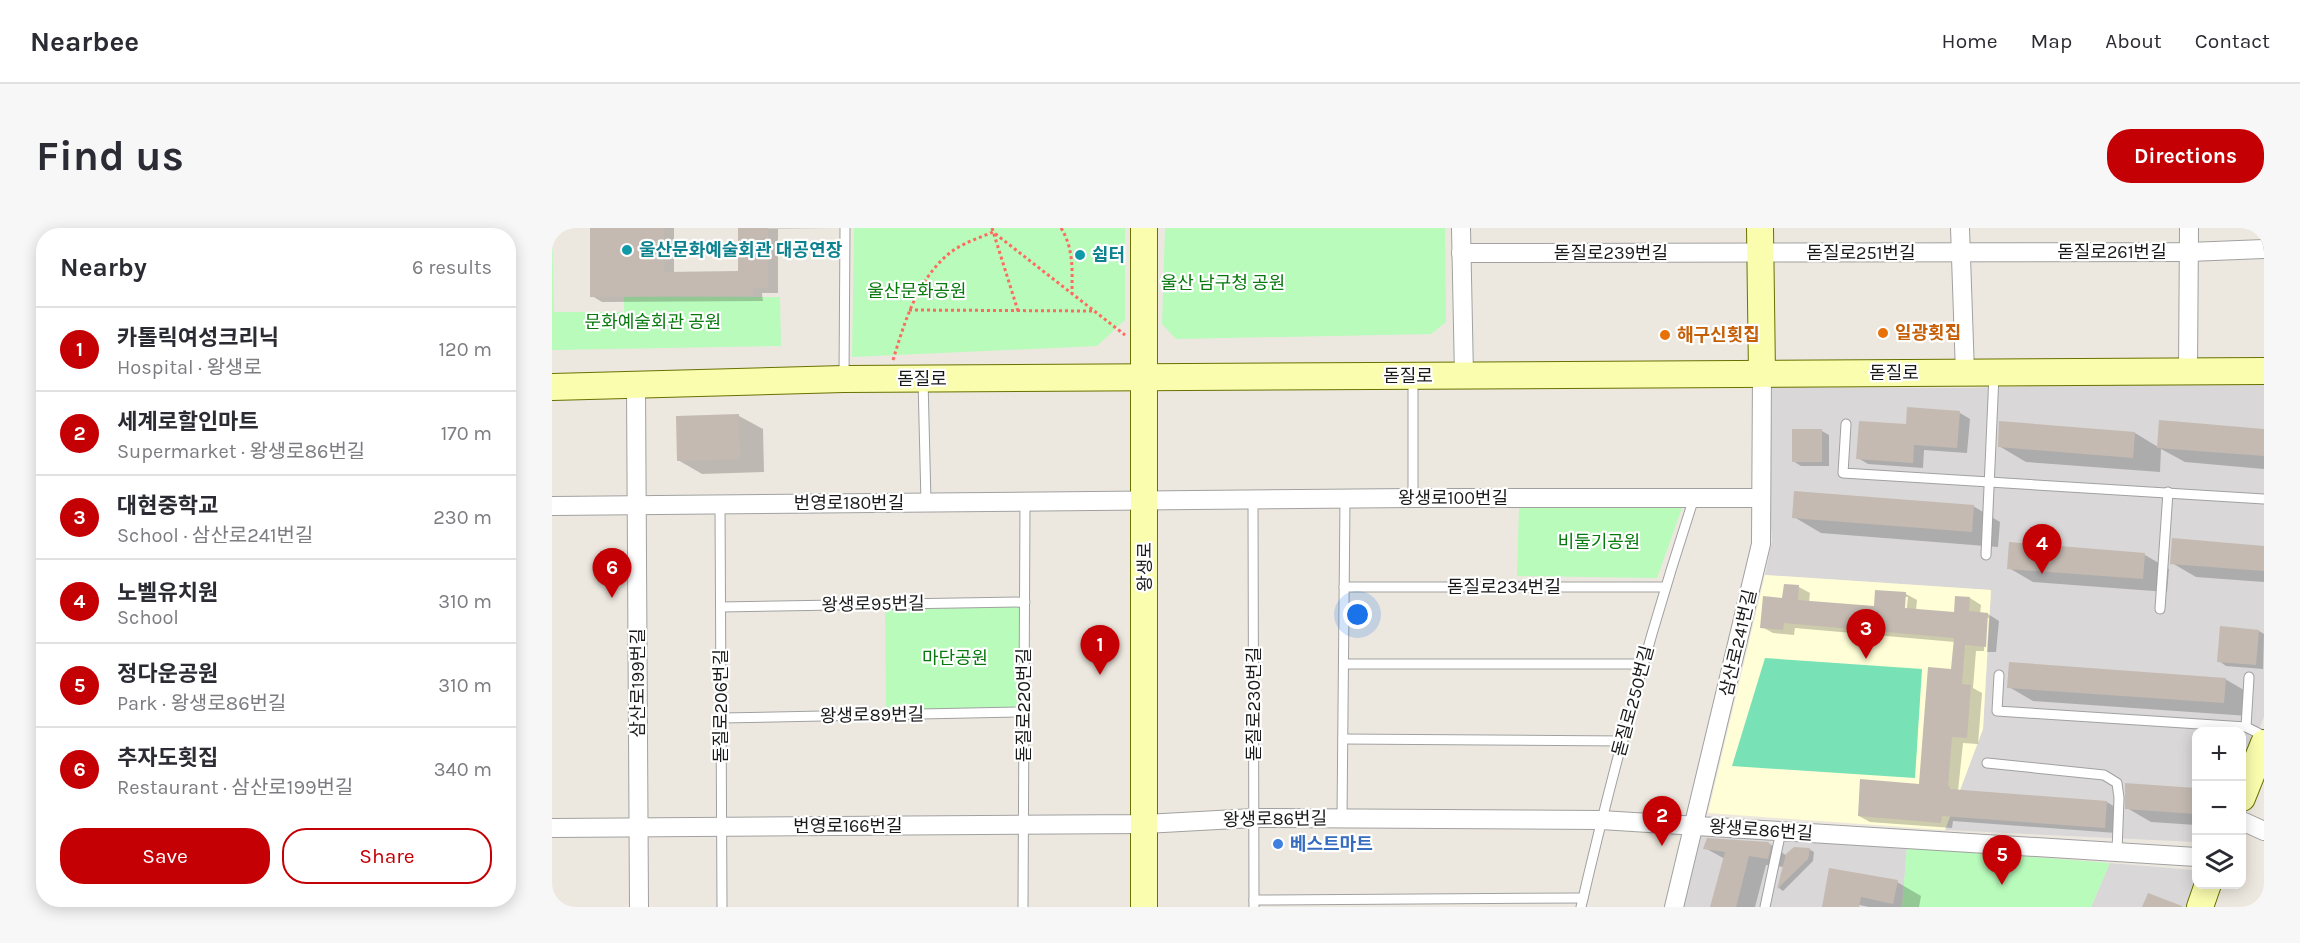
<!DOCTYPE html>
<meta charset="utf-8">
<style>
body{margin:0;font-family:Karla,"Noto Sans KR",sans-serif;background:#f7f7f7;color:#2b2b33}
.controls{position:absolute;right:18px;bottom:18px;display:grid;overflow:hidden;border-radius:12px;box-shadow:0 3px 15px #0003}
.controls button{width:54px;height:54px;display:grid;place-items:center;padding:0;border:0;border-bottom:2px solid #e1e1e2;background:#fff;color:#2b2b33;font:30px sans-serif}
.you{position:absolute;left:806px;top:387px;width:21px;height:21px;margin:-15px;border:4px solid #fff;border-radius:50%;background:#1a73e8;box-shadow:0 0 0 9px #1a73e833}
.badge{display:grid;place-items:center;width:39px;height:39px;border-radius:50%;background:#c50005;color:#fff;font-size:20px;font-weight:700}
.pin{position:absolute;translate:-50% -50px;filter:drop-shadow(0 2px 3px #0008)}
.pin::after{content:'';position:absolute;top:32px;width:21px;height:18px;background:inherit;clip-path:polygon(0 0,100% 0,50% 100%)}
.list{margin:0;padding:0;list-style:none}
h2{display:flex;justify-content:space-between;align-items:center;height:78px;margin:0;padding:0 24px;font-size:26px}
h2 small{font-size:20px;font-weight:400;color:#7c7c81}
.list li{display:grid;grid-template-columns:39px 1fr auto;gap:18px;align-items:center;box-sizing:border-box;height:84px;padding:0 24px;border-top:2px solid #e1e1e2}
.list b{display:block;font-size:22px;white-space:nowrap}
.list p{margin:0;font-size:20px;white-space:nowrap;color:#7c7c81}
.list em{font-size:20px;font-style:normal;color:#7c7c81}
.actions{display:flex;gap:12px;padding:18px 24px}
.actions a{flex:1;padding:14px 0;border:2px solid #c50005;border-radius:24px;text-align:center;font-size:21px;color:#c50005}
.actions .main{background:#c50005;color:#fff}
.icon{flex:none;width:33px;height:33px;fill:none;stroke:currentColor;stroke-width:2;stroke-linecap:round;stroke-linejoin:round}
.map{position:relative;flex:none;width:1712px;height:679px;overflow:hidden;border-radius:24px}
header{display:flex;align-items:center;gap:36px;box-sizing:border-box;height:84px;padding:0 30px;background:#fff;border-bottom:2px solid #e1e1e2}
header strong{font-size:28px}
nav{display:flex;gap:33px;margin-inline-start:auto;font-size:21px}
.intro{display:flex;align-items:center;justify-content:space-between;box-sizing:border-box;height:144px;padding:0 36px}
h1{margin:0;font-size:42px}
.button{padding:15px 27px;border-radius:24px;background:#c50005;color:#fff;font-size:21px;font-weight:700}
main{display:flex;gap:36px;padding:0 36px}
aside{flex:1;background:#fff;border-radius:24px;box-shadow:0 3px 15px #0003}
.map>svg:first-child{display:block}
.residential{fill:#d9d7d7}
.education{fill:#fffed6}
.park{fill:#b8fbbb}
.pitch{fill:#78e1b6}
.shadow{fill:#0003;fill-rule:evenodd}
.building{fill:#c4bab2}
.lines{fill:none;stroke-linecap:round;stroke-linejoin:round}
.lane-casing{stroke:#a1a1a1;stroke-width:11}
.street-casing{stroke:#a1a1a1;stroke-width:20}
.secondary-casing{stroke:#697200;stroke-width:28}
.path{stroke:#ff6a5e;stroke-width:3;stroke-dasharray:3 3;stroke-linecap:butt}
.lane{stroke:#fff;stroke-width:9}
.street{stroke:#fff;stroke-width:18}
.secondary{stroke:#fafcae;stroke-width:26}
.culture-dot{fill:#0f9aa8;stroke:#fff;stroke-width:2}
.food-dot{fill:#e8710a;stroke:#fff;stroke-width:2}
.shop-dot{fill:#3f7fe0;stroke:#fff;stroke-width:2}
.labels{text-anchor:middle;dominant-baseline:central;stroke-width:4.5;stroke-linejoin:round;paint-order:stroke}
.culture-label{font-size:18px;font-weight:bold;fill:#0d838f;stroke:#fff;text-anchor:start}
.street-label{font-size:18px;fill:#1a1a1a;stroke:#fff}
.park-label{font-size:18px;fill:#077a0d;stroke:#fff}
.food-label{font-size:18px;font-weight:bold;fill:#c56008;stroke:#fff;text-anchor:start}
.shop-label{font-size:18px;font-weight:bold;fill:#366cbe;stroke:#fff;text-anchor:start}
</style>
<header>
<strong>Nearbee</strong>
<nav><a>Home</a><a>Map</a><a>About</a><a>Contact</a></nav>
</header>
<div class="intro"><h1>Find us</h1><a class="button">Directions</a></div>
<main>
<aside>
<h2>Nearby<small>6 results</small></h2>
<ul class="list">
<li><span class="badge">1</span><div><b>카톨릭여성크리닉</b><p>Hospital · 왕생로</p></div><em>120 m</em></li>
<li><span class="badge">2</span><div><b>세계로할인마트</b><p>Supermarket · 왕생로86번길</p></div><em>170 m</em></li>
<li><span class="badge">3</span><div><b>대현중학교</b><p>School · 삼산로241번길</p></div><em>230 m</em></li>
<li><span class="badge">4</span><div><b>노벨유치원</b><p>School</p></div><em>310 m</em></li>
<li><span class="badge">5</span><div><b>정다운공원</b><p>Park · 왕생로86번길</p></div><em>310 m</em></li>
<li><span class="badge">6</span><div><b>추자도횟집</b><p>Restaurant · 삼산로199번길</p></div><em>340 m</em></li>
</ul>
<div class="actions"><a class="main">Save</a><a>Share</a></div>
</aside>
<div class="map">
<svg width="1712" height="679" viewBox="0 0 1712 679">
<rect width="100%" height="100%" fill="#ede8df"/>
<!-- residential -->
<g class="residential">
<polygon points="1626,154 1712,154 1712,489 1690,542 1690,503 1644,503 1644,614 1393,602 1431,501 1439,362 1213,347 1220,313 1217,265 1220,159 1412,160"/>
<polygon points="1150,601 1212,606 1222,617 1243,610 1355,619 1350,679 1131,679"/>
<polygon points="1558,635 1642,642 1644,643 1644,656 1636,679 1539,679"/>
</g>
<!-- education -->
<polygon class="education" points="1213,347 1439,362 1431,501 1393,602 1156,585"/>
<!-- park -->
<g class="park">
<polygon points="0,0 2,84 72,84 72,68 228,69 229,118 0,122"/>
<polygon points="302,0 573,0 573,92 545,118 300,129"/>
<polygon points="613,0 893,0 894,94 879,106 624,111 610,96"/>
<polygon points="967,279 1130,280 1105,350 965,348"/>
<polygon points="473,374 472,484 334,487 333,376"/>
<polygon points="1355,619 1558,635 1539,679 1350,679"/>
</g>
<!-- pitch -->
<polygon class="pitch" points="1213,430 1370,441 1363,550 1180,538"/>
<!-- shadow -->
<g class="shadow">
<polygon points="39,0 122,0 122,45 188,45 188,0 280,1 226,1 226,65 210,65 211,73 50,74 40,68"/>
<polygon points="1408,185 1418,191 1415,225 1372,222 1371,240 1316,236 1306,230 1356,198"/>
<polygon points="187,188 211,201 212,244 150,246 126,232"/>
<polygon points="1712,202 1712,241 1633,234 1609,221 1608,244 1474,234 1447,218 1583,205 1606,219"/>
<polygon points="1270,203 1277,207 1277,238 1249,238 1241,233"/>
<polygon points="1421,278 1448,294 1446,319 1269,305 1242,289"/>
<polygon points="1458,316 1593,327 1617,341 1615,364 1481,354 1457,340"/>
<polygon points="1712,319 1712,354 1644,349 1620,335"/>
<path d="M1247 359 1258 365 1257 374 1323 380 1324 363 1354 366 1365 372 1364 382 1403 385 1418 370 1429 377 1428 386H1436L1447 393 1444 424H1435L1437 390H1434L1432 423H1424L1421 460 1430 465 1426 516 1411 515 1406 563 1555 574 1566 581 1564 605 1401 593 1400 600 1318 594 1307 588 1368 557 1400 442 1403 414 1243 400 1242 407 1221 405 1210 399 1232 371ZM1353 369H1356L1354 387H1351Z"/>
<polygon points="1707,403 1712,406 1711,441 1674,438 1667,433"/>
<polygon points="1673,451 1697,465 1696,488 1481,473 1457,459"/>
<polygon points="1574,556 1644,561 1644,597 1599,594 1575,580"/>
<polygon points="1216,615 1235,628 1257,621 1262,624 1261,633 1231,663 1227,660 1232,639 1214,637 1203,679 1159,679 1173,631 1153,620"/>
<polygon points="1345,654 1369,668 1367,679 1317,679 1299,675 1275,661"/>
</g>
<!-- building -->
<g class="building">
<polygon points="38,0 112,0 112,44 186,43 186,0 216,0 216,60 201,60 201,68 38,69"/>
<polygon points="1355,179 1408,183 1405,220 1362,217 1361,235 1304,231 1307,193 1354,196"/>
<polygon points="187,186 188,231 125,233 124,188"/>
<polygon points="1607,192 1712,201 1712,228 1605,220"/>
<polygon points="1447,193 1583,204 1581,230 1446,219"/>
<rect x="1240" y="201" width="30" height="33"/>
<polygon points="1242,263 1422,277 1420,304 1240,290"/>
<polygon points="1620,310 1712,318 1712,343 1618,336"/>
<polygon points="1457,314 1593,325 1591,351 1455,341"/>
<polygon points="1232,356 1247,357 1246,372 1322,378 1323,362 1354,364 1353,380 1402,384 1403,368 1418,369 1417,383 1436,385 1434,419 1413,417 1410,456 1419,457 1415,510 1400,509 1396,558 1398,558 1398,561 1555,573 1553,600 1390,588 1389,595 1306,588 1308,551 1367,556 1376,439 1399,441 1402,410 1232,395 1231,402 1208,400 1211,368 1230,370"/>
<polygon points="1668,398 1707,402 1704,437 1665,434"/>
<polygon points="1457,434 1674,450 1672,475 1455,460"/>
<polygon points="1573,555 1644,560 1644,586 1573,581"/>
<polygon points="1155,610 1216,614 1219,618 1216,631 1197,628 1184,679 1158,679 1173,624 1151,621"/>
<polygon points="1242,619 1258,620 1256,631 1225,661 1234,626"/>
<polygon points="1277,640 1346,652 1341,676 1309,669 1307,679 1270,679"/>
<polygon points="1596,665 1630,678 1630,679 1590,679"/>
</g>
<g class="lines">
<defs>
<g id="lane">
<polyline points="292,149 293,0"/>
<polyline points="861,149 861,270"/>
<polyline points="371,151 374,275"/>
<polyline points="1294,196 1291,245 1712,271"/>
<polyline points="701,272 702,679"/>
<polyline points="168,276 170,679"/>
<polyline points="1434,327 1442,147"/>
<polyline points="792,359 1112,359"/>
<polyline points="169,379 473,374"/>
<polyline points="1608,381 1616,264"/>
<polyline points="792,436 1092,436"/>
<polyline points="1447,447 1445,483 1694,499 1712,508"/>
<polyline points="169,490 472,484"/>
<polyline points="1694,499 1697,449"/>
<polyline points="791,511 1071,513"/>
<polyline points="1435,535 1552,547 1565,555 1567,570 1565,623"/>
<polyline points="790,590 793,271"/>
<polyline points="702,672 1031,670"/>
<polyline points="471,679 473,274"/>
<path d="M1029 679C1061 541 1098 404 1142 270"/>
<polyline points="1213,679 1229,603"/>
</g>
<g id="street">
<polyline points="909,0 912,148"/>
<polyline points="1408,0 1413,145"/>
<polyline points="909,25 1637,24 1712,21"/>
<polyline points="1636,144 1637,0"/>
<polyline points="84,158 87,679"/>
<polyline points="0,278 861,270 1209,270"/>
<polyline points="1690,593 1712,603"/>
<polyline points="0,600 593,596 702,590 1049,592 1644,629"/>
<polyline points="1122,679 1209,316 1210,146"/>
</g>
<g id="secondary">
<polyline points="592,0 592,679"/>
<polyline points="1208,0 1210,146"/>
<polyline points="0,159 292,151 1712,143"/>
<polyline points="1690,570 1712,515"/>
<polyline points="1648,679 1656,656"/>
</g>
</defs>
<!-- lane casing -->
<use href="#lane" class="lane-casing"/>
<!-- street casing -->
<use href="#street" class="street-casing"/>
<!-- secondary casing -->
<use href="#secondary" class="secondary-casing"/>
<!-- path -->
<g class="path">
<polyline points="440,0 466,83"/>
<path d="M509 0C522 21 520 42 520 65"/>
<polyline points="357,82 542,83"/>
<path d="M341 132C353 93 365 51 399 24 411 15 427 10 441 4L573 107"/>
</g>
<!-- lane -->
<use href="#lane" class="lane"/>
<!-- street -->
<use href="#street" class="street"/>
<!-- secondary -->
<use href="#secondary" class="secondary"/>
</g>
<!-- markers -->
<g class="culture-dot">
<circle cx="75" cy="22" r="6"/>
<circle cx="528" cy="27" r="6"/>
</g>
<g class="food-dot">
<circle cx="1331" cy="105" r="6"/>
<circle cx="1113" cy="107" r="6"/>
</g>
<circle class="shop-dot" cx="726" cy="616" r="6"/>
<g class="labels">
<!-- culture labels -->
<g class="culture-label">
<text x="87" y="22">울산문화예술회관 대공연장</text>
<text x="540" y="27">쉼터</text>
</g>
<!-- street labels -->
<g class="street-label">
<text x="1560" y="24">돋질로261번길</text>
<text x="1059" y="25">돋질로239번길</text>
<text x="1309" y="25">돋질로251번길</text>
<text x="1342" y="145">돋질로</text>
<text x="856" y="148">돋질로</text>
<text x="370" y="151">돋질로</text>
<text x="901" y="270">왕생로100번길</text>
<text x="297" y="275">번영로180번길</text>
<text transform="translate(593 339) rotate(-90)">왕생로</text>
<text x="952" y="359">돋질로234번길</text>
<text transform="translate(321 376) rotate(-1)">왕생로95번길</text>
<text transform="translate(1186 415) rotate(-77)">삼산로241번길</text>
<text transform="translate(86 455) rotate(-90)">삼산로199번길</text>
<text transform="translate(1081 473) rotate(-75)">돋질로250번길</text>
<text transform="translate(702 476) rotate(-90)">돋질로230번길</text>
<text transform="translate(472 477) rotate(-90)">돋질로220번길</text>
<text transform="translate(169 478) rotate(-90)">돋질로206번길</text>
<text transform="translate(320 487) rotate(-1)">왕생로89번길</text>
<text transform="translate(723 591) rotate(-1)">왕생로86번길</text>
<text x="296" y="598">번영로166번길</text>
<text transform="translate(1209 602) rotate(4)">왕생로86번길</text>
</g>
<!-- park labels -->
<g class="park-label">
<text x="671" y="55">울산 남구청 공원</text>
<text x="365" y="63">울산문화공원</text>
<text x="101" y="94">문화예술회관 공원</text>
<text x="1047" y="314">비둘기공원</text>
<text x="403" y="430">마단공원</text>
</g>
<!-- food labels -->
<g class="food-label">
<text x="1343" y="105">일광횟집</text>
<text x="1125" y="107">해구신횟집</text>
</g>
<!-- shop labels -->
<g class="shop-label">
<text x="738" y="616">베스트마트</text>
</g>
</g>
</svg>
<div class="controls">
<button>+</button>
<button>−</button>
<button><svg class="icon" aria-label="layers" viewBox="0 0 24 24"><path d="M12 4l9 5-9 5-9-5zM3 14l9 5 9-5"/></svg></button>
</div>
<div class="you"></div>
<div class="pin badge" style="left:548px;top:447px">1</div>
<div class="pin badge" style="left:1110px;top:618px">2</div>
<div class="pin badge" style="left:1314px;top:431px">3</div>
<div class="pin badge" style="left:1490px;top:346px">4</div>
<div class="pin badge" style="left:1450px;top:657px">5</div>
<div class="pin badge" style="left:60px;top:370px">6</div>
</div>
</main>
